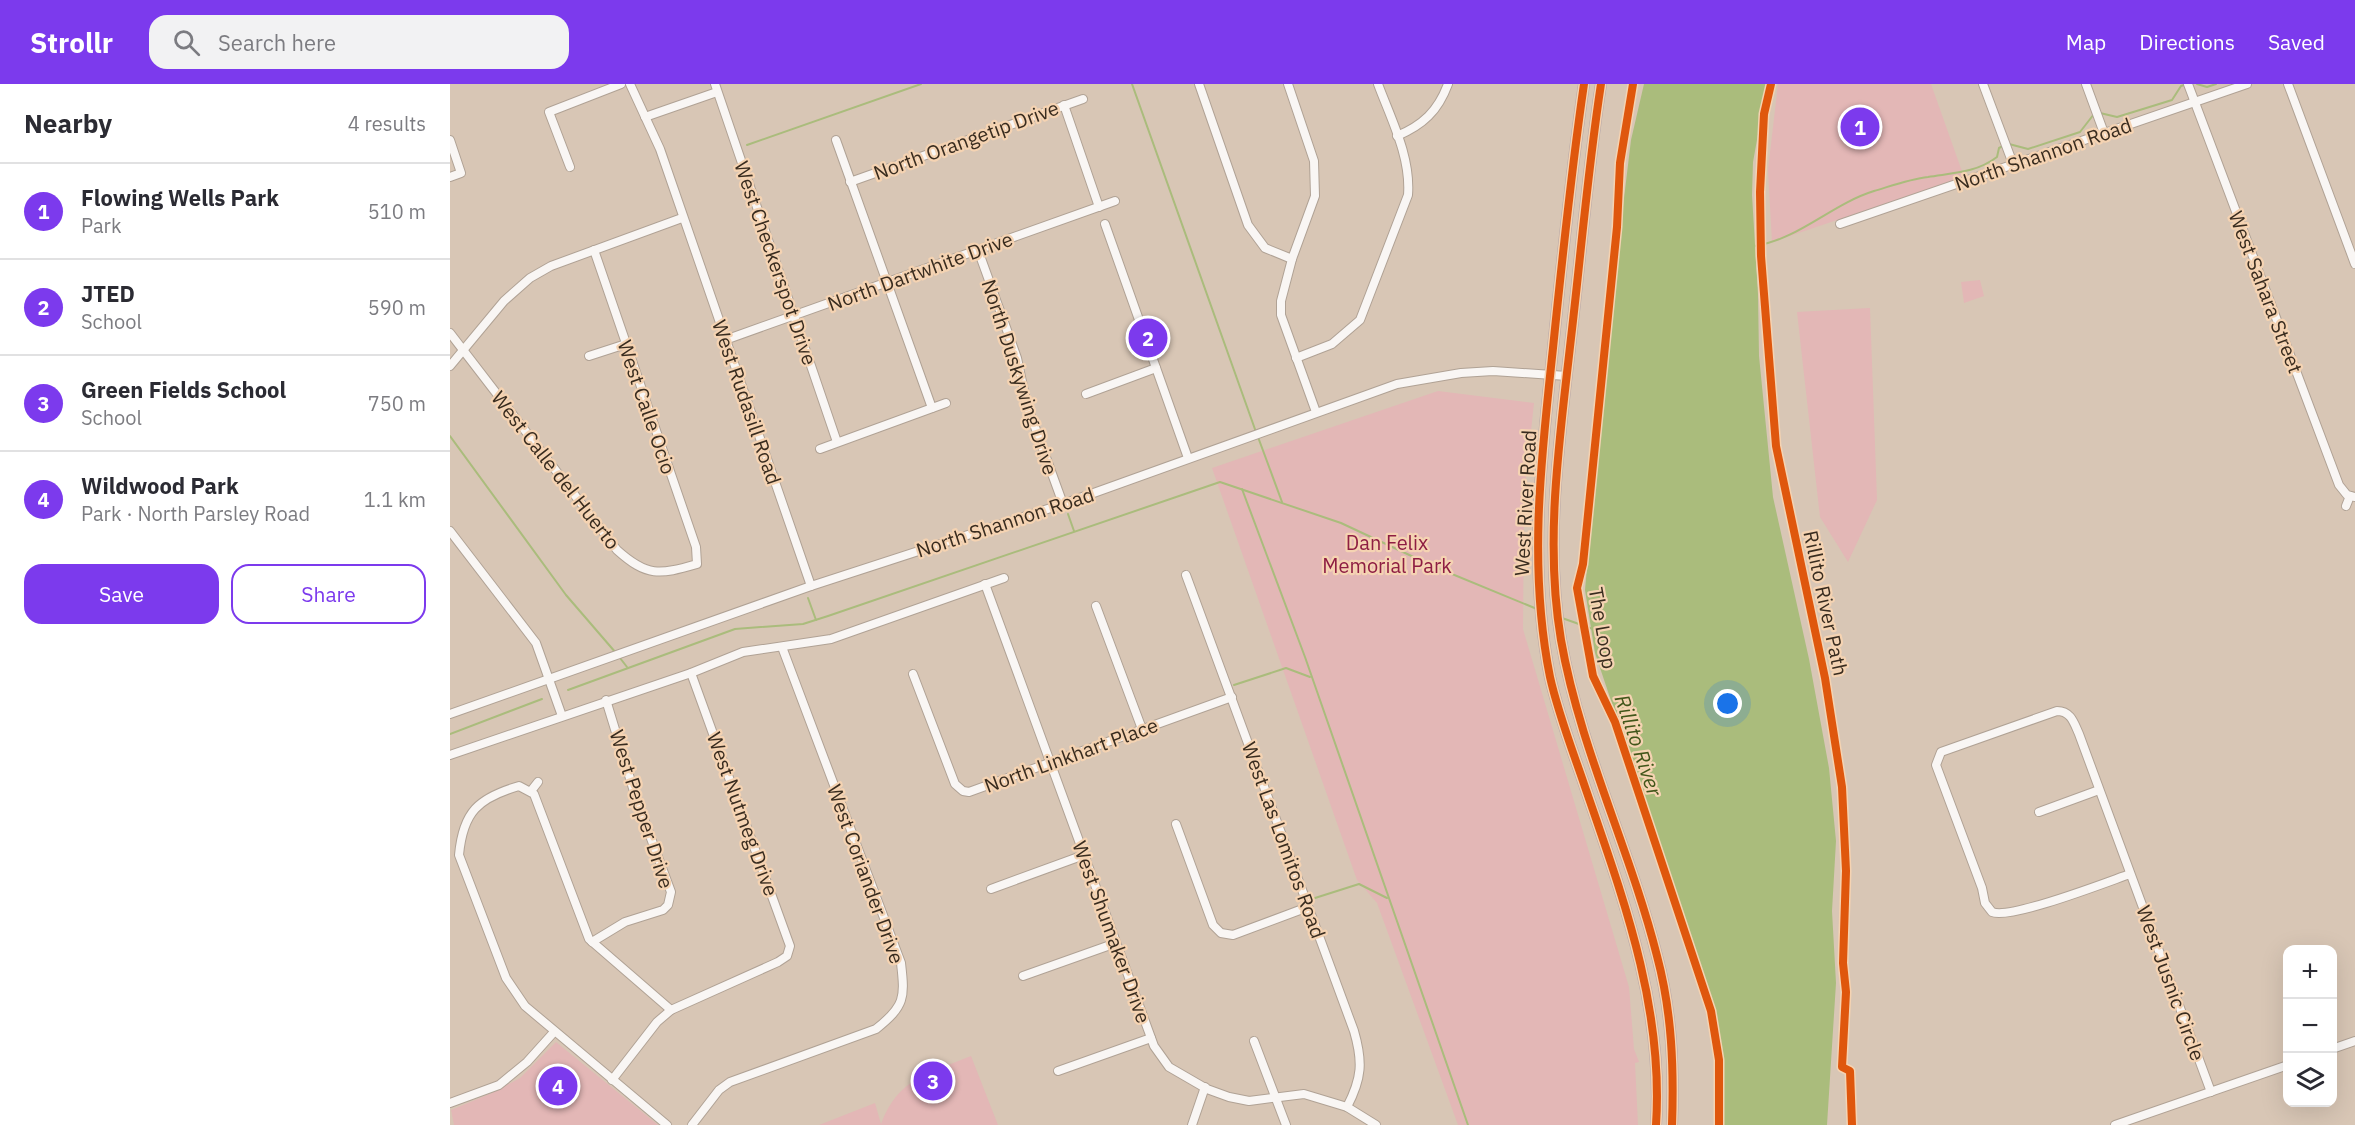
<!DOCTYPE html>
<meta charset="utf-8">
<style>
body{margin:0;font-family:"IBM Plex Sans",sans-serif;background:#f2f2f3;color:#2b2b33}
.controls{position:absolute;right:18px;bottom:18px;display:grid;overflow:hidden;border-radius:12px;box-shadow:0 6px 24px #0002}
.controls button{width:54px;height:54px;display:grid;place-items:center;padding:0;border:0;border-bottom:2px solid #e1e1e2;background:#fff;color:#2b2b33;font:30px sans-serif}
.you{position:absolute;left:1278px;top:620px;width:21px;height:21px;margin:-15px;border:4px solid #fff;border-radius:50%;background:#1a73e8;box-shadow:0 0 0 9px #1a73e833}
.badge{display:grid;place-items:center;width:39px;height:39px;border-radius:50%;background:#7c3aed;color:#fff;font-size:20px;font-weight:700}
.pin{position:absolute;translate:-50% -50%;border:3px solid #fff;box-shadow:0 2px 6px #0006}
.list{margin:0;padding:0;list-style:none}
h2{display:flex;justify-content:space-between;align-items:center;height:78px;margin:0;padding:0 24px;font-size:26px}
h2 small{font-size:20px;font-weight:400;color:#7c7c81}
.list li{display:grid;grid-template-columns:39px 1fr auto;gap:18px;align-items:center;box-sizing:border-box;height:96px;padding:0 24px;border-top:2px solid #e1e1e2}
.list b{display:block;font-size:22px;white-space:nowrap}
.list p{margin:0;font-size:20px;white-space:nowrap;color:#7c7c81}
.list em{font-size:20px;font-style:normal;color:#7c7c81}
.actions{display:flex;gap:12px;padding:18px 24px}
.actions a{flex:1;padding:14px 0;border:2px solid #7c3aed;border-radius:18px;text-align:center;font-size:21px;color:#7c3aed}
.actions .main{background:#7c3aed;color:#fff}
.icon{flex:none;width:33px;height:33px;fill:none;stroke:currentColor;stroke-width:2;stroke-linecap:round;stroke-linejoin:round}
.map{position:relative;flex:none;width:1905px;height:1041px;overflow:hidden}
header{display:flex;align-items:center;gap:36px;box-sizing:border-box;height:84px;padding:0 30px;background:#7c3aed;color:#fff}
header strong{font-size:28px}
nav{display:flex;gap:33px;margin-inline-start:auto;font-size:21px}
.search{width:420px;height:54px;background:#f2f2f3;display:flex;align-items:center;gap:15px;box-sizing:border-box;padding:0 21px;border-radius:18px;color:#7c7c81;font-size:22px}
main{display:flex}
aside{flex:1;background:#fff}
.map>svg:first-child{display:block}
.green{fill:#e3b7b6}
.water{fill:#aabc7c}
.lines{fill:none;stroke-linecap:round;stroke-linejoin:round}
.stream{stroke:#aabc7c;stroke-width:2}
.minor-casing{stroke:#b0a295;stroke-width:10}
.major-casing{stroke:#b5a7a8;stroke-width:12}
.minor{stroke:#f9f6f4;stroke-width:8}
.major{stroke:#f0ebee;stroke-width:9}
.cycleway-casing{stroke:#f5d3b2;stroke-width:11}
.cycleway{stroke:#df570d;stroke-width:8}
.labels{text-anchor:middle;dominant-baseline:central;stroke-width:4.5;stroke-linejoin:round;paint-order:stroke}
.street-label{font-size:20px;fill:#392c1f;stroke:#f5d3b2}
.park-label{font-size:20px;fill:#8e1e43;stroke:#f5d3b2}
.water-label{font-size:21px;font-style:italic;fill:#41561a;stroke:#f5d3b2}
</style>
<header>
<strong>Strollr</strong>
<div class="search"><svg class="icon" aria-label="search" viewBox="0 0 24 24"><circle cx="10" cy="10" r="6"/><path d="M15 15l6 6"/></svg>Search here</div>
<nav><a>Map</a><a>Directions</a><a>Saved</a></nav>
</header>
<main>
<aside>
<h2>Nearby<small>4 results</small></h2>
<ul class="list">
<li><span class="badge">1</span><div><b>Flowing Wells Park</b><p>Park</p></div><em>510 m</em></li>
<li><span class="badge">2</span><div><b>JTED</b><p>School</p></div><em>590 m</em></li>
<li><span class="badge">3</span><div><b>Green Fields School</b><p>School</p></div><em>750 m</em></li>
<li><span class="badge">4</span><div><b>Wildwood Park</b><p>Park · North Parsley Road</p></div><em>1.1 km</em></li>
</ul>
<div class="actions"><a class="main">Save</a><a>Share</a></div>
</aside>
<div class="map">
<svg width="1905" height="1041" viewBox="0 0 1905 1041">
<rect width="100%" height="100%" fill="#d8c6b5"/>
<!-- green -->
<g class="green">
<polygon points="1328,0 1481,0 1514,93 1322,158 1318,86"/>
<polygon points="1530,196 1534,212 1514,219 1511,198"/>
<polygon points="1420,224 1427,416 1398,478 1370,433 1347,228"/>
<polygon points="988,307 1084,319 1074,412 1073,545 1179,903 1184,965 1189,978 1185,979 1188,1041 1008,1041 927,819 907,796 762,384"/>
<polygon points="106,958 208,1041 4,1041 1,1026 42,1009 70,994"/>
<path d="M521 972 548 1041H369L425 1019 431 1040C448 994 479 989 521 972Z"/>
</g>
<!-- water -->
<polygon class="water" points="1194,0 1317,0 1303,78 1302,111 1308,210 1309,272 1323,413 1359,575 1379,684 1386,757 1382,827 1386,899 1377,1041 1272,1041 1272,978 1259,908 1145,569 1135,506 1158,247 1181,56"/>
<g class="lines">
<!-- stream -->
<g class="stream">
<polyline points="682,0 806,348"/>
<polyline points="1747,0 1757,3 1766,0"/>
<polyline points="1650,29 1667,33 1693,25 1722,16 1731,2 1737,0"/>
<polyline points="1559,60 1578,65 1630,48 1644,30"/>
<polyline points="297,61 471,0"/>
<path d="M1305 162C1349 155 1382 120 1424 107 1441 102 1460 95 1478 93 1502 89 1526 89 1547 73L1549 64 1553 62"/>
<polyline points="0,352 116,511 166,569"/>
<polyline points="808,353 832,418"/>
<polyline points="792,405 855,573 1018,1041"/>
<polyline points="618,430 624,447"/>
<polyline points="358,514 366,536"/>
<polyline points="1112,534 1143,545"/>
<polyline points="170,574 177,583"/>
<polyline points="784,601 836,584 860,593"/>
<polyline points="118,606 285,545 353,540 378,532 770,398 891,439 985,483 1087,525"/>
<polyline points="0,650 92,615"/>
<polyline points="865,814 909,800 937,814"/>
</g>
<defs>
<g id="minor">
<polyline points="180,0 210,65 361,502"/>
<polyline points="265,0 387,358"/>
<polyline points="749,0 798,141 815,164 842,175"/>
<polyline points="838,0 864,77 865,112 842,175 831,217 831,231 866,328"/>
<polyline points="1533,0 1563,80"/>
<polyline points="1636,0 1654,49"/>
<polyline points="1738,0 1889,401 1897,411 1905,413"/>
<polyline points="1838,0 1905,180"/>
<polyline points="614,21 649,123"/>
<polyline points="195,33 267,8"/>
<path d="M947 52C973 41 988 27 998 0"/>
<polyline points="0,56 11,89 0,93"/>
<polyline points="386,56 482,324"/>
<polyline points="120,83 99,28 171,0"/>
<polyline points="400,98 633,15"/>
<polyline points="655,140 738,374"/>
<polyline points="1390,140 1797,0"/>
<polyline points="528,166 567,274 577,321 613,420"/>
<path d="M0 249 167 466C197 493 209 491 247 480L246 463 144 166"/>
<polyline points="275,256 665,117"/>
<polyline points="139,272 176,260"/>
<path d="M846 274 882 260 910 236 958 111C961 73 941 35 928 0"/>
<polyline points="0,282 54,217 80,194 101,182 232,134"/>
<polyline points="636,310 706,284"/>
<polyline points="370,365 496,319"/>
<polyline points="1896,422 1900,412"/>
<polyline points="0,447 86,559 112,632"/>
<path d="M736 491 904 947C913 978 912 994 897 1023"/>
<polyline points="535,500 704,962 719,983 757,1005 779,1013 799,1017 854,1010 897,1023 926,1041"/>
<polyline points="646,522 692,645"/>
<polyline points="463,590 505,700 513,707 519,708 782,613"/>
<polyline points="0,630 361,502 613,420 947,300 1011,289 1043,287 1117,292"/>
<polyline points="0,671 241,589 293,568 381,555 554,494"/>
<polyline points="81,707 88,698"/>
<polyline points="1589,728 1649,706"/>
<polyline points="726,740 763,841 771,849 783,851 858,823"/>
<path d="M1680 790C1657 798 1560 836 1542 828L1535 819 1532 804 1486 681 1491 668 1607 627C1621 627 1624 639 1629 650L1761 1008"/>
<polyline points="541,805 634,771"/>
<polyline points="142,858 175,838 213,826 218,821 221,808 186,714 156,616"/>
<polyline points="573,892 666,859"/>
<polyline points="804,957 836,1041"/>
<polyline points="1882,965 1905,957"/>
<polyline points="608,987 701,954"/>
<polyline points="162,996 207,938 221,926 328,878 337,872 340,862 241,589"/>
<polyline points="0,1019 49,1001 77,978 104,948"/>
<path d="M217 1041 75 922 56 894 9 771C13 728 28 714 69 702L84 710 139 855 221 926"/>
<path d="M242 1041 269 1006 280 998 426 945C455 922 455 914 451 879L332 563"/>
<polyline points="742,1041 755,1003"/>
<polyline points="1665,1041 1838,981"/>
</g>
<g id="major">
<path d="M1134 0C1121 88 1112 176 1103 264 1091 375 1078 483 1100 593 1108 629 1122 665 1134 700 1172 811 1214 921 1206 1041"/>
<path d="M1151 0C1138 84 1131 169 1121 254 1110 353 1094 457 1111 556 1130 665 1180 765 1207 872 1222 928 1224 984 1222 1041"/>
</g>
</defs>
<!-- minor casing -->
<use href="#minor" class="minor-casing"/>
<!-- major casing -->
<use href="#major" class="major-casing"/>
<!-- minor -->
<use href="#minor" class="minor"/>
<!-- major -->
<use href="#major" class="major"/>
<defs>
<g id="cycleway">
<path d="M1134 0C1121 88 1112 176 1103 264 1091 375 1078 483 1100 593 1108 629 1122 665 1134 700 1172 811 1214 921 1206 1041"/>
<path d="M1151 0C1138 84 1131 169 1121 254 1110 353 1094 457 1111 556 1130 665 1180 765 1207 872 1222 928 1224 984 1222 1041"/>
<polyline points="1183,0 1170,79 1167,143 1133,480 1127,504 1143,592 1165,638 1261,927 1269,976 1269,1041"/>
<polyline points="1321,0 1314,30 1310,108 1311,172 1326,362 1375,594 1392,703 1396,787 1393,879 1396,908 1392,983 1400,987 1402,1041"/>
</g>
</defs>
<!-- cycleway casing -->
<use href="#cycleway" class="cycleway-casing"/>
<!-- cycleway -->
<use href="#cycleway" class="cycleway"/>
</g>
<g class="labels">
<!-- street labels -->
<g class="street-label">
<text transform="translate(516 56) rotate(-20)">North Orangetip Drive</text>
<text transform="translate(1593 70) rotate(-19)">North Shannon Road</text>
<text transform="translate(326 179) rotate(71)">West Checkerspot Drive</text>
<text transform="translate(470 187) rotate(-20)">North Dartwhite Drive</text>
<text transform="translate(1816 208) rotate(69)">West Sahara Street</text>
<text transform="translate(570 293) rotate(72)">North Duskywing Drive</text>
<text transform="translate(297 318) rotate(71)">West Rudasill Road</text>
<text transform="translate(197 323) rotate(71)">West Calle Ocio</text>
<text transform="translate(106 386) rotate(52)">West Calle del Huerto</text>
<text transform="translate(1075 419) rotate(-87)">West River Road</text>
<text transform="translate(555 438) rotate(-18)">North Shannon Road</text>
<text transform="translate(1376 519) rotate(78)">Rillito River Path</text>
<text transform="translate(1153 544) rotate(80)">The Loop</text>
<text transform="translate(621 671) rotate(-20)">North Linkhart Place</text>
<text transform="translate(192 725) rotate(72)">West Pepper Drive</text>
<text transform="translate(293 730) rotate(70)">West Nutmeg Drive</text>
<text transform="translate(834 756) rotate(70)">West Las Lomitos Road</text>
<text transform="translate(416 790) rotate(70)">West Coriander Drive</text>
<text transform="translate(662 848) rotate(70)">West Shumaker Drive</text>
<text transform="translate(1721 899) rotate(70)">West Jusnic Circle</text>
</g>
<!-- park labels -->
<g class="park-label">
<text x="937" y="458">Dan Felix<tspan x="937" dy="23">Memorial Park</tspan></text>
</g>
<!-- water labels -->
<g class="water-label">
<text transform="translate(1189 661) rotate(71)">Rillito River</text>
</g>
</g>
</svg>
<div class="controls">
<button>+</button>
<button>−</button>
<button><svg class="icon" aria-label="layers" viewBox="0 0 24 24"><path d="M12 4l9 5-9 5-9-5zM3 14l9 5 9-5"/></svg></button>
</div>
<div class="you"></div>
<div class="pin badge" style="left:1410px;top:43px">1</div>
<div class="pin badge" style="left:698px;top:254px">2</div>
<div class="pin badge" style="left:483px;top:997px">3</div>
<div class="pin badge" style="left:108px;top:1002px">4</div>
</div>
</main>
